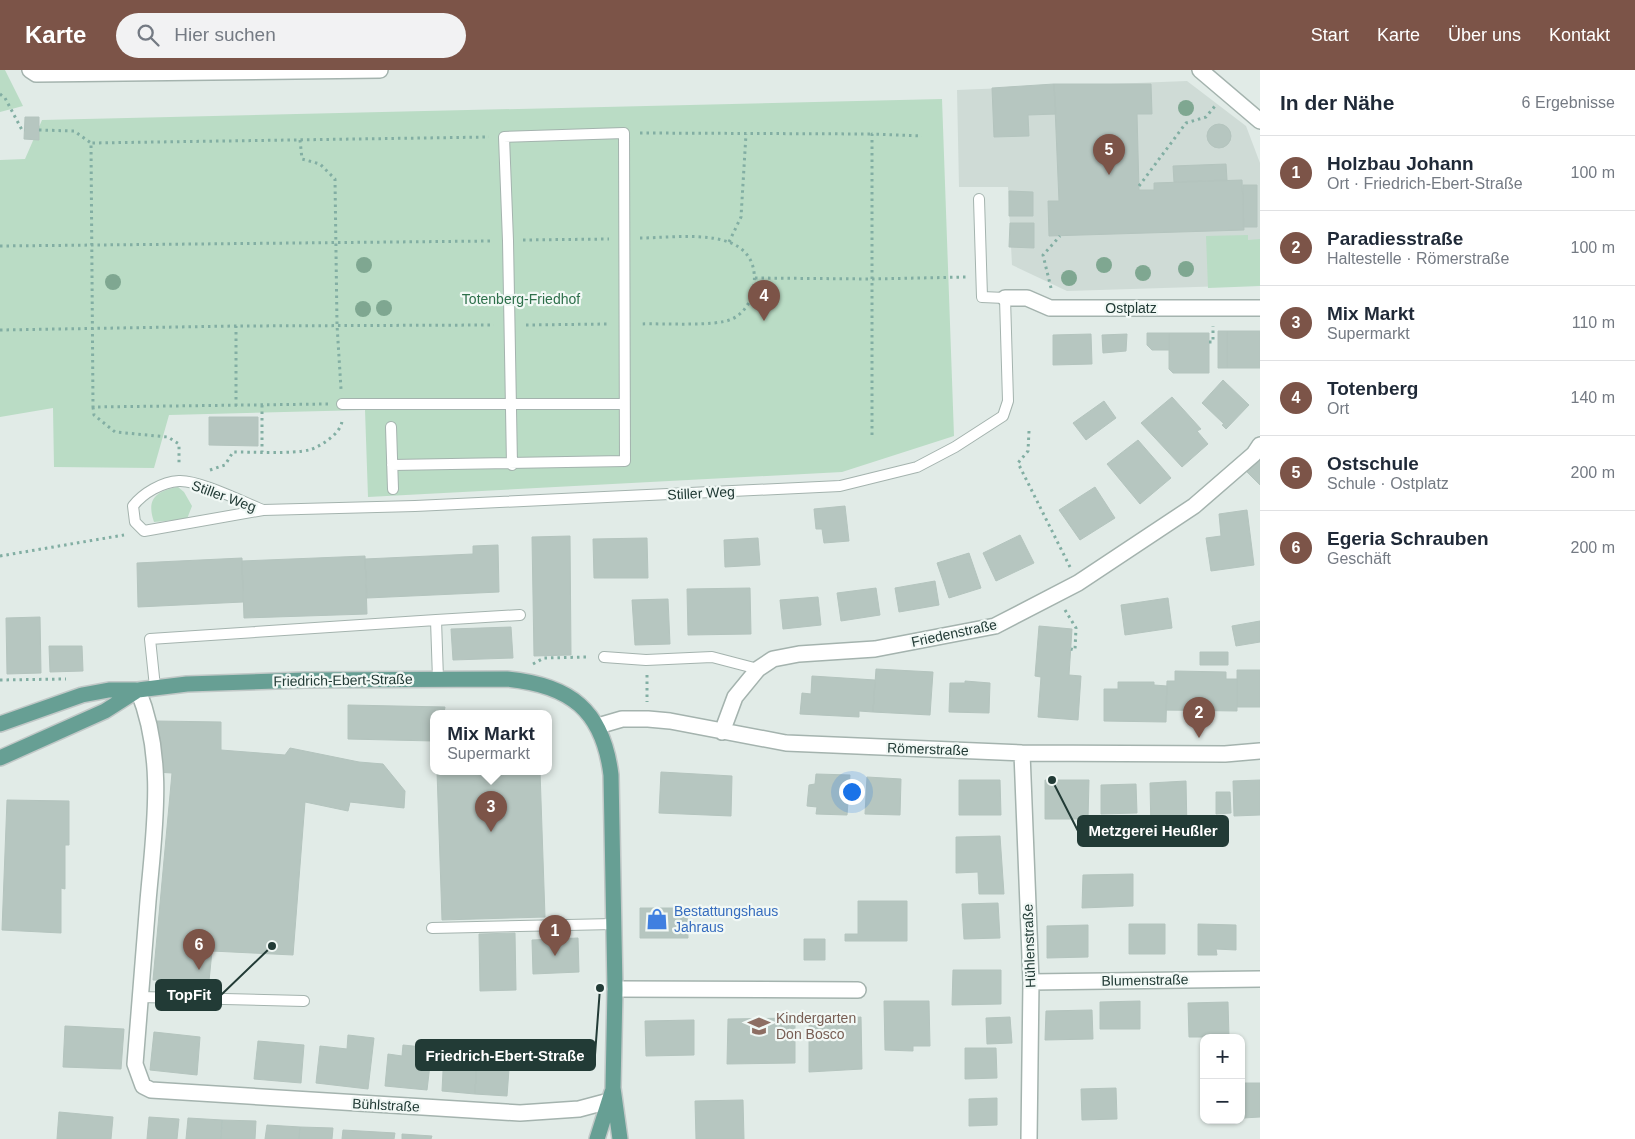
<!DOCTYPE html>
<html lang="de">
<head>
<meta charset="utf-8">
<style>
	:root { --surface:#fff; --page:#f2f2f3; --text:#1f2937; --muted:#747a83; --line:#e0e1e3; --accent:#7c5448 }
	body { margin:0; font-family:Arial,sans-serif; background:var(--page); color:var(--text) }
	.controls { position:absolute; right:15px; bottom:15px; display:grid; overflow:hidden; border-radius:10px; box-shadow:0 1px 4px #0004 }
	.controls button { width:45px; height:45px; display:grid; place-items:center; padding:0; border:0; border-bottom:1px solid var(--line); background:var(--surface); color:var(--text); font:25px sans-serif }
	.you { position:absolute; left:851px; top:721px; width:18px; height:18px; margin:-12px; border:4px solid #fff; border-radius:50%; background:#1a73e8; box-shadow:0 0 0 8px #1a73e833 }
	.badge { display:grid; place-items:center; width:32px; height:32px; border-radius:50%; background:var(--accent); color:#fff; font-size:16px; font-weight:700 }
	.pin { position:absolute; translate:-50% -41px; filter:drop-shadow(0 1px 2px #0008) }
	.pin::after { content:''; position:absolute; top:26px; width:18px; height:15px; background:inherit; clip-path:polygon(0 0,100% 0,50% 100%) }
	.popup { position:absolute; left:430px; top:640px; width:122px; height:65px; box-sizing:border-box; display:grid; place-content:center; border-radius:10px; background:var(--surface); filter:drop-shadow(0 1px 4px #0005); font-size:16px; white-space:nowrap; color:var(--muted) }
	.popup b { font-size:19px; color:var(--text) }
	.popup::after { content:''; position:absolute; left:50%; top:100%; margin-left:-10px; border:10px solid transparent; border-top-color:var(--surface) }
	.list { margin:0; padding:0; list-style:none }
	h2 { display:flex; justify-content:space-between; align-items:center; height:65px; margin:0; padding:0 20px; font-size:21px }
	h2 small { font-size:16px; font-weight:400; color:var(--muted) }
	.list li { display:grid; grid-template-columns:32px 1fr auto; gap:15px; align-items:center; box-sizing:border-box; height:75px; padding:0 20px; border-top:1px solid var(--line) }
	.list b { display:block; font-size:19px; white-space:nowrap }
	.list p { margin:0; font-size:16px; white-space:nowrap; color:var(--muted) }
	.list em { font-size:16px; font-style:normal; color:var(--muted) }
	.icon { flex:none; width:28px; height:28px; fill:none; stroke:currentColor; stroke-width:2; stroke-linecap:round; stroke-linejoin:round }
	.map { position:relative; flex:none; width:1260px; height:1069px; overflow:hidden }
	header { display:flex; align-items:center; gap:30px; box-sizing:border-box; height:70px; padding:0 25px; background:var(--accent); color:#fff }
	header strong { font-size:24px }
	nav { display:flex; gap:28px; margin-inline-start:auto; font-size:18px }
	.search { width:350px; height:45px; background:var(--page); display:flex; align-items:center; gap:12px; box-sizing:border-box; padding:0 18px; border-radius:28px; color:var(--muted); font-size:19px }
	main { display:flex }
	aside { flex:1; background:var(--surface) }
	.map>svg:first-child { display:block }
</style>
</head>
<body>
<header>
<strong>Karte</strong>
<div class="search"><svg class="icon" aria-label="search" viewBox="0 0 24 24"><circle cx="10" cy="10" r="6"/><path d="M15 15l6 6"/></svg>Hier suchen</div>
<nav><a>Start</a><a>Karte</a><a>Über uns</a><a>Kontakt</a></nav>
</header>
<main>
<div class="map">
<svg width="1260" height="1069" viewBox="0 0 1260 1069">
	<rect width="100%" height="100%" fill="#e1ebe7"/>
	<!-- built -->
	<path fill="#cfdbd6" d="M1187,11L1246,56L1260,93V215L1067,221L1012,195L1008,117H959L957,20Z"/>
	<!-- green -->
	<path fill="#badcc5" d="M0,0H5L23,36L0,42Z
		M942,29L954,366L842,402L368,427L365,340L169,345L154,398L54,397L53,338L0,347V90L25,89L42,50Z
		M1248,165V170L1260,169V216L1208,218L1206,166Z
		M178,417L184,422L192,436L187,449L154,452C146,429 156,421 178,417Z"/>
	<!-- building -->
	<path fill="#b6c6c0" stroke="#b4c4be" d="M1054,14H1151L1152,44H1137L1139,120H1154V113L1242,110L1244,160L1049,166L1048,131H1059Z
		M1054,14L1056,44L1028,45L1029,66L994,67L992,18Z
		M25,47H39V70L24,69Z
		M1207 66a12 12 0 1 1 24 0a12 12 0 1 1-24 0Z
		M1226,94L1227,110L1174,112L1173,96Z
		M1243,115H1257V157H1243Z
		M1009,121L1033,122V146H1009Z
		M1010,153H1034V178L1009,177Z
		M1218,261H1227V298H1218Z
		M1227,261H1260V298H1227Z
		M1147,263H1169V280H1152L1147,275Z
		M1169,263H1209V303H1173L1169,299Z
		M1091,264L1092,294L1053,295V265Z
		M1127,264L1126,281L1103,283L1102,265Z
		M1223,310L1249,335L1226,359L1222,355L1224,354L1202,333Z
		M1172,327L1201,359L1197,361L1208,374L1182,397L1141,353Z
		M1104,331L1116,348L1086,370L1073,353Z
		M209,347H258V376L209,375Z
		M1138,370L1171,408L1140,434L1107,394Z
		M1260,388V415L1247,402Z
		M1095,417L1115,448L1080,470L1059,440Z
		M845,436L849,471L824,473L822,459H816L814,439Z
		M1247,440L1254,495L1211,501L1206,468L1221,466L1219,444Z
		M1020,465L1034,493L996,511L983,483Z
		M570,466L571,585L534,586L532,467Z
		M647,468L648,508H594L593,469Z
		M758,468L760,495L725,497L724,470Z
		M498,475L499,522L367,528L365,489L473,484V476Z
		M969,483L981,518L949,528L937,493Z
		M365,486L367,544L244,548L242,491Z
		M242,488L243,532L138,537L137,493Z
		M935,511L939,535L899,542L895,518Z
		M750,518L751,564L688,565L687,519Z
		M876,518L880,545L841,551L837,523Z
		M818,527L821,555L783,559L780,530Z
		M1168,528L1172,558L1125,565L1121,535Z
		M668,529L670,574L635,575L632,530Z
		M40,547L41,603L7,604L6,548Z
		M1260,551V572L1236,576L1232,556Z
		M1039,556L1072,559L1069,605L1081,606L1078,650L1038,647L1041,607L1035,606Z
		M511,557L513,588L453,590L451,559Z
		M49,576H82L83,601L50,602Z
		M1200,582H1228V595H1200Z
		M876,599L933,602L930,645L873,642Z
		M1237,600H1260V637H1237Z
		M1175,601L1226,602V609H1237V641L1166,640L1167,611H1175Z
		M812,606L875,610L873,642L859,641V647L800,644L802,623L811,624Z
		M965,611L990,613L989,643L949,642L950,613H965Z
		M1118,612H1154V615L1167,616L1166,652L1104,651V619H1118Z
		M348,635L445,637L444,643H434V671L348,669Z
		M156,651L221,652V680L285,685L290,678L359,692L383,694L405,721L404,738L350,732L348,741L305,732L293,885L212,881L209,911L153,910L172,703L156,702Z
		M437,701H540L545,847L442,850Z
		M661,702L732,706L731,746L659,743Z
		M816,704L850,705L847,745L816,744L817,737L807,736L809,715L815,714Z
		M867,707L901,709L900,745L865,744Z
		M959,710H1000L1001,745H959Z
		M1045,710H1089L1088,749H1045Z
		M1260,710V745L1234,746L1233,711Z
		M1186,711L1187,760L1151,762L1150,713Z
		M1136,714L1137,743L1101,744V715Z
		M1216,722H1230L1231,743L1216,744Z
		M7,730L69,731V775H65V819L61,818V863L2,860Z
		M1000,766L1004,824H979L978,802L956,803V767Z
		M1133,804V836L1082,838L1083,805Z
		M858,831H907V871H845V864H858Z
		M998,833L1000,868L964,869L962,834Z
		M640,838H687L688,868H640Z
		M1129,854H1165V884H1129Z
		M1198,854L1236,855V880L1216,879L1217,885H1198Z
		M1088,855V887L1047,888V856Z
		M515,863L516,920L480,921L479,864Z
		M578,868L579,902L533,904L532,870Z
		M804,869H825V890H804Z
		M953,900H1001V934L952,935Z
		M884,931H929L930,976H913V981L885,980Z
		M1140,931V959H1100V932Z
		M1228,932L1229,967H1189L1188,933Z
		M1092,940L1093,969L1045,970L1046,941Z
		M861,947L862,999L809,1002V950Z
		M1010,947L1012,973L987,974L986,948Z
		M795,948V993L727,994L728,949Z
		M694,950V985L646,986L645,951Z
		M65,956L124,959L121,999L63,997Z
		M154,962L200,967L197,1005L150,1000Z
		M348,965L374,968L368,1019L316,1013L320,976L347,979Z
		M258,971L304,975L301,1013L254,1009Z
		M403,975L432,978L427,1020L385,1016L388,984L402,986Z
		M965,978H996L997,1008L965,1009Z
		M444,981L477,984L475,1024L442,1021Z
		M477,984L510,986L507,1026L475,1024Z
		M1242,1013H1260V1047L1243,1048Z
		M1116,1018L1117,1049L1082,1050L1081,1019Z
		M997,1028V1055L969,1056V1029Z
		M743,1030L744,1069H696L695,1031Z
		M59,1042L113,1047L111,1069H57Z
		M149,1047L179,1049L177,1069H147Z
		M188,1048L222,1050L221,1069H186Z
		M222,1050L256,1051L255,1069H221Z
		M267,1055L300,1057L299,1069H265Z
		M300,1057L333,1058L332,1069H299Z
		M343,1060L395,1063L394,1069H342Z
		M402,1064L432,1066L431,1069H402Z"/>
	<g fill="none" stroke-linecap="round" stroke-linejoin="round">
		<!-- lane casing -->
		<g stroke="#a4b3ae" stroke-width="12">
			<path id="lane" d="M342,334H624
				M391,357L393,419
				M392,395L625,391L624,63L504,67L508,171L512,395
				M263,440C243,432 199,410 179,411C162,412 143,423 133,436L135,452L144,461L263,440L415,436L840,416L917,397L955,377L1003,346L1008,331L1005,228L982,227L979,129
				M436,550L520,545
				M604,587L646,590L712,587L758,599
				M155,617L150,569L436,550L438,609
				M432,858L614,854
				M140,927L304,931"/>
		</g>
		<!-- street casing -->
		<g stroke="#a4b3ae" stroke-width="18">
			<path id="street" d="M30,0L36,4L380,0
				M1200,0L1260,51
				M1005,228H1027L1050,238H1260
				M138,620C166,688 154,761 148,831C144,886 139,940 135,994L143,1016L151,1020L520,1043L579,1039L609,1031
				M598,656L622,649H648L670,651L786,673L1022,683L1225,684L1260,681
				M722,662L735,627L758,599L773,589L799,584L875,579L995,556L1078,513L1194,436L1254,384L1260,375
				M1022,683L1031,912L1029,1069
				M1031,912L1260,909
				M615,919L858,920"/>
		</g>
		<!-- primary casing -->
		<g stroke="#c1c8c7" stroke-width="18">
			<path id="primary" d="M0,654L82,625L109,620H138L187,614L305,610L507,609C570,615 603,640 611,705L615,919L613,1018L620,1069
				M0,688L105,641L138,620
				M597,1069L612,1022"/>
		</g>
		<!-- path -->
		<path stroke="#82aea3" stroke-width="3" stroke-dasharray="2.5 4" stroke-linecap="butt" d="M0,24L5,28L22,60H25
			M39,60L74,61L91,73
			M640,63L872,64
			M300,70L302,89L320,94L335,109L337,255L341,319
			M1139,116L1186,53L1206,47L1215,36
			M640,168C679,168 761,153 754,216C752,230 745,243 732,249C715,257 661,253 641,254
			M523,170L609,169
			M729,172L741,147L746,64
			M0,176L491,171
			M755,208L871,209L967,207
			M1051,218L1043,185L1060,166
			M526,255L609,254
			M0,260L236,256L494,255
			M1209,272H1213V256
			M328,334L93,337L91,73L489,67
			M262,335V382
			M236,336V256
			M93,337L94,345L115,362L168,367L179,374V396
			M1029,361L1028,381L1018,393L1070,497
			M872,365V64L922,66
			M210,400L225,395L233,382C252,382 292,384 309,380C320,377 342,363 342,350
			M0,486L124,465
			M1065,540L1076,558L1075,580L1071,579
			M533,594L544,588L588,587
			M647,605V632
			M0,610L66,609"/>
		<!-- lane -->
		<use href="#lane" stroke="#fff" stroke-width="10"/>
		<!-- street -->
		<use href="#street" stroke="#fff" stroke-width="15"/>
		<!-- primary -->
		<use href="#primary" stroke="#679f94" stroke-width="15"/>
	</g>
	<!-- trees -->
	<g fill="#7fa791">
		<circle cx="1186" cy="38" r="8"/>
		<circle cx="364" cy="195" r="8"/>
		<circle cx="1104" cy="195" r="8"/>
		<circle cx="1186" cy="199" r="8"/>
		<circle cx="1143" cy="203" r="8"/>
		<circle cx="1069" cy="208" r="8"/>
		<circle cx="113" cy="212" r="8"/>
		<circle cx="384" cy="238" r="8"/>
		<circle cx="363" cy="239" r="8"/>
	</g>
	<!-- icons -->
	<defs>
		<g id="shop-bare" transform="scale(1.725)"><path d="M-5-2.5h2.3a2.7 3.5 0 0 1 5.4 0H5L5.5 6h-11ZM-1.5-2.5h3a1.5 2.3 0 0 0-3 0Z" fill="#3f7fe0" stroke="#f1f8f5" stroke-width="2.5" paint-order="stroke"/></g>
		<g id="school-bare" transform="scale(1.725)"><path d="M0-5L7-2L0 1L-7-2ZM-4 1L0 2.5L4 1V4Q0 6-4 4Z" fill="#8d6e63" stroke="#f1f8f5" stroke-width="2.5" paint-order="stroke"/></g>
	</defs>
	<g fill-rule="evenodd">
		<use href="#shop-bare" x="657" y="849"/>
		<use href="#school-bare" x="759" y="956"/>
	</g>
	<g text-anchor="middle" dominant-baseline="central" stroke-width="4.5" stroke-linejoin="round" paint-order="stroke">
		<!-- park labels -->
		<g font-size="14" fill="#2e704b" stroke="#f1f8f5">
			<text x="521" y="229">Totenberg-Friedhof</text>
		</g>
		<!-- street labels -->
		<g font-size="14" fill="#223b36" stroke="#f1f8f5">
			<text x="1131" y="238">Ostplatz</text>
			<text transform="translate(701 423) rotate(-3)">Stiller Weg</text>
			<text transform="translate(224 426) rotate(20)">Stiller Weg</text>
			<text transform="translate(954 563) rotate(-12)">Friedenstraße</text>
			<text transform="translate(343 610) rotate(-1)">Friedrich-Ebert-Straße</text>
			<text transform="translate(928 679) rotate(2)">Römerstraße</text>
			<text transform="translate(1029 876) rotate(-92)">Hühlenstraße</text>
			<text transform="translate(1145 910) rotate(-1)">Blumenstraße</text>
			<text transform="translate(386 1035) rotate(3)">Bühlstraße</text>
		</g>
		<!-- shop labels -->
		<g font-size="14" fill="#366cbe" stroke="#f1f8f5" text-anchor="start">
			<text x="674" y="841">Bestattungshaus<tspan x="674" dy="16">Jahraus</tspan></text>
		</g>
		<!-- education labels -->
		<g font-size="14" fill="#785e54" stroke="#f1f8f5" text-anchor="start">
			<text x="776" y="948">Kindergarten<tspan x="776" dy="16">Don Bosco</tspan></text>
		</g>
	</g>
	<!-- callouts -->
	<path fill="none" stroke="#223b36" stroke-width="2" d="M1052 710L1078 761M272 876L221 925M600 918L595 985"/>
	<g fill="#223b36" stroke="#f1f8f5" stroke-width="2">
		<circle cx="1052" cy="710" r="5"/>
		<circle cx="272" cy="876" r="5"/>
		<circle cx="600" cy="918" r="5"/>
	</g>
	<g fill="#223b36" stroke="#223b36" stroke-width="2">
		<rect x="1078" y="746" width="150" height="30" rx="5"/>
		<rect x="156" y="910" width="65" height="30" rx="5"/>
		<rect x="416" y="970" width="179" height="30" rx="5"/>
	</g>
	<g font-size="15" text-anchor="middle" font-weight="bold" fill="#fff">
		<text x="1153" y="766">Metzgerei Heußler</text>
		<text x="189" y="930">TopFit</text>
		<text x="505" y="991">Friedrich-Ebert-Straße</text>
	</g>
</svg>
<div class="controls">
<button>+</button>
<button>−</button>
</div>
<div class="you"></div>
<div class="pin badge" style="left:555px;top:886px">1</div>
<div class="pin badge" style="left:1199px;top:668px">2</div>
<div class="pin badge" style="left:491px;top:762px">3</div>
<div class="popup"><b>Mix Markt</b>Supermarkt</div>
<div class="pin badge" style="left:764px;top:251px">4</div>
<div class="pin badge" style="left:1109px;top:105px">5</div>
<div class="pin badge" style="left:199px;top:900px">6</div>
</div>
<aside>
<h2>In der Nähe<small>6 Ergebnisse</small></h2>
<ul class="list">
<li><span class="badge">1</span><div><b>Holzbau Johann</b><p>Ort · Friedrich-Ebert-Straße</p></div><em>100 m</em></li>
<li><span class="badge">2</span><div><b>Paradiesstraße</b><p>Haltestelle · Römerstraße</p></div><em>100 m</em></li>
<li><span class="badge">3</span><div><b>Mix Markt</b><p>Supermarkt</p></div><em>110 m</em></li>
<li><span class="badge">4</span><div><b>Totenberg</b><p>Ort</p></div><em>140 m</em></li>
<li><span class="badge">5</span><div><b>Ostschule</b><p>Schule · Ostplatz</p></div><em>200 m</em></li>
<li><span class="badge">6</span><div><b>Egeria Schrauben</b><p>Geschäft</p></div><em>200 m</em></li>
</ul>
</aside>
</main>
</body>
</html>
